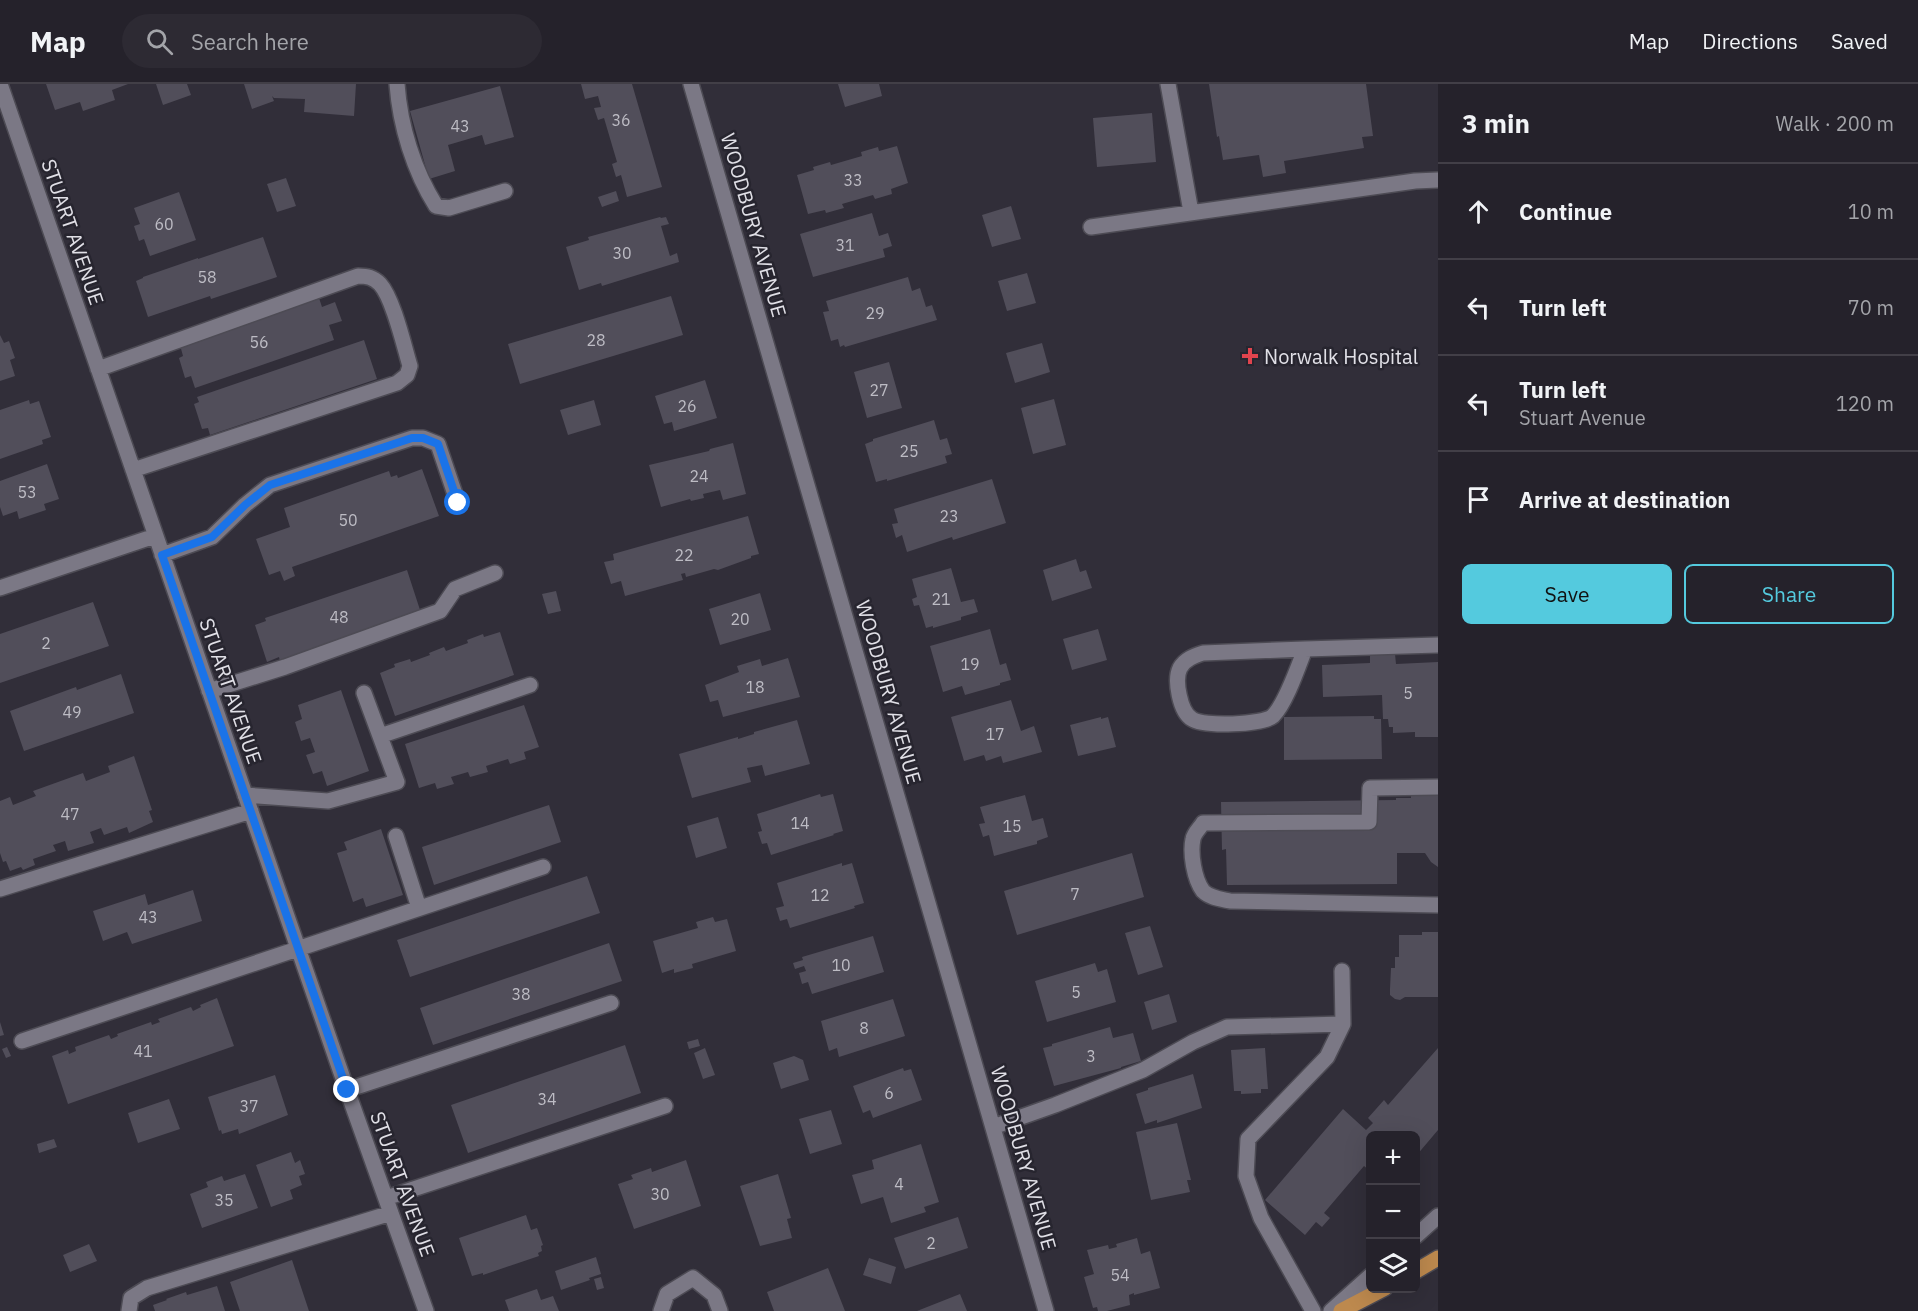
<!DOCTYPE html>
<html lang="en">
<head>
<meta charset="utf-8">
<style>
	:root { --surface:#25222b; --page:#2d2a33; --text:#f1f3f6; --muted:#a3a4a9; --line:#423f47; --accent:#54cade }
	body { margin:0; font-family:"IBM Plex Sans",sans-serif; background:var(--page); color:var(--text) }
	.controls { position:absolute; right:18px; bottom:18px; display:grid; overflow:hidden; border-radius:9px; box-shadow:0 6px 24px #0002 }
	.controls button { width:54px; height:54px; display:grid; place-items:center; padding:0; border:0; border-bottom:2px solid var(--line); background:var(--surface); color:var(--text); font:30px sans-serif }
	.stop { position:absolute; width:18px; height:18px; margin:-14px; border:4px solid #1a73e8; border-radius:50%; background:#fff }
	.stop.end { background:#1a73e8; border-color:#fff; box-shadow:0 2px 6px #0008 }
	.list { margin:0; padding:0; list-style:none }
	h2 { display:flex; justify-content:space-between; align-items:center; height:78px; margin:0; padding:0 24px; font-size:26px }
	h2 small { font-size:20px; font-weight:400; color:var(--muted) }
	.list li { display:grid; grid-template-columns:39px 1fr auto; gap:18px; align-items:center; box-sizing:border-box; height:96px; padding:0 24px; border-top:2px solid var(--line) }
	.list b { display:block; font-size:22px; white-space:nowrap }
	.list p { margin:0; font-size:20px; white-space:nowrap; color:var(--muted) }
	.list em { font-size:20px; font-style:normal; color:var(--muted) }
	.actions { display:flex; gap:12px; padding:18px 24px }
	.actions a { flex:1; padding:14px 0; border:2px solid var(--accent); border-radius:9px; text-align:center; font-size:21px; color:var(--accent) }
	.actions .main { background:var(--accent); color:#111 }
	.icon { flex:none; width:33px; height:33px; fill:none; stroke:currentColor; stroke-width:2; stroke-linecap:round; stroke-linejoin:round }
	.map { position:relative; flex:none; width:1438px; height:1227px; overflow:hidden }
	header { display:flex; align-items:center; gap:36px; box-sizing:border-box; height:84px; padding:0 30px; background:var(--surface); border-bottom:2px solid var(--line) }
	header strong { font-size:28px }
	nav { display:flex; gap:33px; margin-inline-start:auto; font-size:21px }
	.search { width:420px; height:54px; background:var(--page); display:flex; align-items:center; gap:15px; box-sizing:border-box; padding:0 21px; border-radius:33px; color:var(--muted); font-size:22px }
	main { display:flex }
	aside { flex:1; background:var(--surface) }
	.map>svg:first-child { display:block }
</style>
</head>
<body>
<header>
<strong>Map</strong>
<div class="search"><svg class="icon" aria-label="search" viewBox="0 0 24 24"><circle cx="10" cy="10" r="6"/><path d="M15 15l6 6"/></svg>Search here</div>
<nav><a>Map</a><a>Directions</a><a>Saved</a></nav>
</header>
<main>
<div class="map">
<svg width="1438" height="1227" viewBox="0 0 1438 1227">
	<rect width="100%" height="100%" fill="#312e39"/>
	<!-- building -->
	<path fill="#514e5a" d="M46,0H128L112,6L115,16L83,27L80,18L55,26Z
		M156,0H187L191,11L163,21Z
		M244,0H356L354,32L304,28L305,15L274,14L272,12L274,17L252,25Z
		M581,0H632L662,103L627,113L621,91L616,93L612,80L617,78L604,34L598,36L594,24L601,23L598,12L585,15Z
		M838,0H879L882,12L845,23Z
		M1209,0H1366L1373,52L1362,53L1364,64L1284,77L1286,89L1263,93L1259,71L1223,76L1219,52L1217,53Z
		M500,2L514,53L485,61L482,51L448,61L455,87L429,95L410,27Z
		M1152,29L1156,78L1097,83L1093,34Z
		M897,62L908,99L891,105L892,110L875,115L873,111L842,120L844,124L826,129L825,126L808,130L797,91L814,86L813,83L830,78L831,81L862,72L861,68L878,63L879,67Z
		M286,94L296,122L277,128L267,100Z
		M616,107L619,117L602,123L598,113Z
		M179,108L196,156L150,172L144,155L139,157L134,142L140,140L134,124Z
		M1011,122L1021,155L992,163L982,131Z
		M872,129L879,152L888,149L892,162L883,165L885,173L813,193L800,150Z
		M660,133L661,134L666,133L669,140L661,142L670,172L677,169L679,178L602,202L601,199L579,206L566,163L589,156L588,153Z
		M263,153L277,193L211,215L210,212L148,233L136,197L143,194V193L198,174V175Z
		M1027,189L1036,219L1007,227L998,197Z
		M908,193L912,207L920,204L926,223L932,221L937,236L845,263L844,261L840,263L838,255L831,257L823,228L829,227L826,217Z
		M671,212L683,251L520,300L508,260Z
		M319,214L322,223L335,218L342,237L329,241L334,256L195,304L191,292L185,294L179,274L183,272L180,261Z
		M0,251L4,259L9,257L15,274L10,276L15,292L0,297Z
		M364,256L377,295L210,351L208,344L202,345L194,320L199,318L197,313Z
		M1042,259L1050,288L1015,299L1006,269Z
		M889,278L902,324L867,334L854,288Z
		M705,296L717,334L674,347L672,338L664,340L655,312Z
		M1054,315L1066,361L1033,370L1021,324Z
		M29,316L30,320L39,317L51,353L42,356L43,360L0,375V326Z
		M594,316L601,341L568,351L560,326Z
		M934,336L940,356L947,354L952,370L945,372L947,379L887,397V395L876,398L865,360L873,357V355Z
		M733,359L746,410L723,416L720,406L703,410L704,414L691,417L690,415L661,423L649,381L709,367L710,365Z
		M47,380L59,415L44,420L46,426L19,435L17,427L3,432L0,423V397Z
		M422,385L439,432L292,483L295,492L284,497L280,487L269,491L256,455L290,443L284,424L389,387L391,393L397,391L398,394Z
		M992,395L1006,439L953,456L952,453L907,468L902,451L896,454L892,440L898,439L894,425Z
		M748,432L759,470L751,472V474L718,486L714,485L686,493L685,489L681,490L683,496L625,512L621,497L611,500L604,478L614,476L613,470Z
		M1076,475L1080,488L1086,486L1092,504L1052,517L1043,486Z
		M951,484L961,518L974,515L978,528L961,533V536L933,544V542L926,544L919,521L914,522L912,515L917,513L912,495Z
		M407,486L421,529L280,577L279,573L267,578L255,541L266,537L265,534Z
		M556,507L561,527L548,530L542,510Z
		M760,509L771,546L720,561L709,525Z
		M93,518L109,562L0,599V550Z
		M990,545L1000,581L1006,579L1011,596L1000,599V601L965,611L962,602L943,608L930,562Z
		M1098,545L1107,576L1072,586L1063,555Z
		M500,548L514,591L395,632L380,589L395,583L394,580L410,575L411,578L430,571L429,569L444,563L446,567L468,559L467,556L483,550L484,553Z
		M1395,570L1396,580L1438,578V653H1415V648L1393,649V643H1389L1388,635H1383L1382,611L1323,613L1322,581L1370,579V571Z
		M788,574L800,613L723,633L718,616L710,618L705,601L739,588L737,582L760,575L762,582Z
		M121,590L134,629L24,667L10,627L76,603L77,606Z
		M341,606L369,687L327,702L322,687L313,690L306,671L315,668L310,654L301,657L295,638L302,635L298,621Z
		M1011,616L1021,647L1034,642L1042,668L1003,679L1001,672L986,677L984,671L964,677L951,633Z
		M524,621L539,663L524,668L526,675L510,680L508,675L486,682L488,688L470,693L468,688L451,693L454,700L437,705L435,699L419,704L405,660Z
		M1374,632V635H1381L1382,675L1284,676V633Z
		M1101,633V635L1108,633L1116,663L1078,672L1070,641Z
		M797,636L810,680L765,692L762,681L747,684L751,698L692,714L679,670L738,653V655L754,650V648Z
		M134,672L152,726L149,727L153,738L129,749L127,743L104,751L101,744L90,748L94,759L68,767L65,757L53,761L56,767L33,775L35,781L23,786L21,783L10,787L6,777L3,778L0,769V717L10,713L13,721L36,712L33,707L83,689L86,697L110,688L108,682Z
		M820,710L821,713L833,710L843,747L833,750L834,751L771,771L767,759L762,760L758,748L762,747L757,730Z
		M1025,711L1032,737L1043,734L1048,753L1037,757V760L994,772L989,751L983,753L979,740L985,739L980,723Z
		M1411,711H1438V783L1431,778L1425,769H1397V800L1227,801L1226,765L1222,766L1221,718L1396,716V714H1411Z
		M549,721L561,758L434,801L422,763Z
		M718,733L727,764L696,774L687,742Z
		M381,745L403,811L366,823L363,814L353,818L337,769L347,766L344,758Z
		M1132,769L1144,813L1017,851L1004,807Z
		M842,779V782L852,779L864,819L854,822L855,824L790,844L787,835L780,837L776,824L784,822L777,799Z
		M587,792L600,829L410,893L397,856Z
		M193,806L202,837L132,860L127,848L103,857L93,827L145,810L148,821Z
		M713,833L715,838L727,835L736,867L692,880L693,884L674,889V885L662,889L653,857L698,844L696,838Z
		M1150,842L1163,883L1138,891L1125,849Z
		M1422,848H1438V913H1405L1400,916L1395,915L1390,911V905L1391,884H1395V873H1399V851H1422Z
		M873,852L884,888L812,910L808,898L802,900L799,889L806,887L804,882L795,885L793,879L803,876L802,873Z
		M609,859L622,897L433,961L420,924Z
		M1095,879L1098,888L1107,885L1116,918L1047,938L1035,897Z
		M1169,910L1177,938L1152,946L1144,918Z
		M217,914L234,962L68,1020L52,972L68,966L69,970L76,967L75,963L109,951L111,955L118,952L117,950L151,938L152,941L160,938L158,935L191,923L193,927L201,923L200,921Z
		M893,915L905,952L839,973L837,964L829,967L821,937Z
		M0,938L4,951L0,952Z
		M1110,943L1113,954L1133,949L1141,977L1121,983V984L1054,1002L1043,964L1052,962V960Z
		M698,955L700,962L689,965L687,958Z
		M625,961L641,1009L468,1069L451,1021Z
		M7,963L11,972L6,974L2,965Z
		M705,964L715,991L703,995L694,969Z
		M1265,964L1268,1005H1261V1009L1241,1010V1007H1234L1231,966Z
		M1438,964V1046L1416,1072V1052H1370V1087L1364,1082L1324,1129L1330,1134L1322,1143L1316,1138L1305,1151L1265,1116L1343,1025L1366,1046L1373,1039L1368,1034L1384,1016L1388,1021Z
		M794,972L803,976L809,996L781,1005L773,979Z
		M903,984L904,987L911,985L922,1016L873,1034L870,1026L863,1029L853,1002Z
		M1193,990L1202,1024L1157,1039V1036L1145,1040L1136,1010L1148,1006V1004Z
		M275,991L288,1031L239,1050L238,1045L222,1050L221,1046L219,1047L208,1013Z
		M169,1015L180,1045L138,1059L128,1029Z
		M831,1026L842,1060L810,1070L799,1035Z
		M1177,1039L1191,1096H1187L1190,1108L1151,1116L1136,1048Z
		M54,1055L57,1063L39,1069L37,1060Z
		M921,1060L939,1118L924,1123L926,1128L891,1139L883,1113L861,1120L852,1091L874,1085L872,1076Z
		M291,1068L295,1079L300,1076L305,1090L299,1092L302,1101L290,1106L293,1115L271,1123L256,1081Z
		M686,1076L701,1122L634,1145L618,1100L633,1095L631,1091L651,1084L652,1088Z
		M245,1090L258,1124L202,1144L190,1110L208,1103L206,1098L222,1092L224,1097Z
		M778,1090L791,1134L787,1135L792,1154L760,1162L740,1102Z
		M526,1131L531,1146L537,1144L543,1161L541,1162L542,1167L538,1169L539,1172L483,1191V1189L472,1192L459,1154Z
		M958,1133L968,1164L905,1185L894,1154Z
		M1137,1154L1141,1170L1150,1167L1160,1204L1134,1211V1209L1129,1211L1130,1221L1107,1227H1098L1097,1223L1093,1224L1084,1193L1094,1190L1087,1166L1108,1161L1109,1165L1117,1163L1116,1160Z
		M89,1160L97,1177L70,1188L63,1171Z
		M596,1173L601,1190L589,1194L590,1196L561,1206L555,1187Z
		M869,1174L896,1183L891,1200L863,1191Z
		M292,1176L309,1227H240L230,1198Z
		M828,1184L845,1227H774L767,1208Z
		M601,1193L604,1204L597,1206L594,1195Z
		M217,1202L225,1227H155L153,1221L167,1216L166,1215L186,1208L187,1211Z
		M537,1205L541,1216L553,1212L559,1227H509L505,1216Z
		M960,1210L967,1227H917Z"/>
	<g fill="none" stroke-linecap="round" stroke-linejoin="round">
		<!-- minor casing -->
		<g stroke="#4d4b54" stroke-width="18">
			<path id="minor" d="M0,0L347,1006L426,1227
				M397,0C400,42 414,87 436,122L449,124L505,107
				M691,0L1046,1227
				M1168,0L1191,128
				M1091,143L1415,97L1438,96
				M98,285L358,192C367,192 373,193 380,200C393,214 404,262 410,282L407,291L397,299L133,386
				M162,471L212,453L245,421L270,401L412,354H423L438,360L458,419
				M0,504L155,452
				M1305,565C1298,583 1286,619 1273,632C1263,641 1203,643 1192,635C1180,628 1174,596 1180,584C1185,575 1194,572 1203,569Z
				M1305,565L1438,561
				M209,607L285,583L440,527L455,505L495,489
				M380,652L530,601
				M1438,703L1370,704L1369,738L1203,739C1200,744 1194,749 1193,755C1190,769 1194,795 1203,807C1210,814 1221,815 1230,817L1438,821
				M245,711L328,717L397,698L364,609
				M396,752L419,824
				M0,805L251,727
				M22,957L543,783
				M347,1006L611,919
				M993,1043L1055,1021L1143,986L1193,958L1227,943L1343,940
				M386,1114L665,1022
				M1416,1152L1438,1132
				M129,1227L131,1214L147,1204L391,1129
				M661,1227L667,1210L693,1194L714,1211L720,1227
				M1313,1227L1261,1134L1246,1092L1248,1055L1327,973L1343,940L1342,887
				M1331,1227L1370,1192"/>
		</g>
		<!-- major casing -->
		<g stroke="#4d4b54" stroke-width="18">
			<path id="major" d="M1416,1187L1438,1174
				M1341,1227L1385,1204"/>
		</g>
		<!-- minor -->
		<use href="#minor" stroke="#7b7885" stroke-width="15"/>
		<!-- major -->
		<use href="#major" stroke="#bd894e" stroke-width="15"/>
	</g>
	<g fill="none" stroke-linecap="round" stroke-linejoin="round">
		<!-- route -->
		<path stroke="#1a73e8" stroke-width="8" d="M347,1006L162,471L212,453L245,421L270,401L412,354H423L438,360L458,419"/>
	</g>
	<!-- markers -->
	<path fill="#e0444e" stroke="#27252f" stroke-width="2" d="M1247 263h6v6h6v6h-6v6h-6v-6h-6v-6h6z"/>
	<g text-anchor="middle" dominant-baseline="central" stroke-width="5" stroke-linejoin="round" paint-order="stroke">
		<!-- number labels -->
		<g font-size="16" fill="#bdbcc4">
			<text x="621" y="36">36</text>
			<text x="460" y="42">43</text>
			<text x="853" y="96">33</text>
			<text x="164" y="140">60</text>
			<text x="845" y="161">31</text>
			<text x="622" y="169">30</text>
			<text x="207" y="193">58</text>
			<text x="875" y="229">29</text>
			<text x="596" y="256">28</text>
			<text x="259" y="258">56</text>
			<text x="879" y="306">27</text>
			<text x="687" y="322">26</text>
			<text x="909" y="367">25</text>
			<text x="699" y="392">24</text>
			<text x="27" y="408">53</text>
			<text x="949" y="432">23</text>
			<text x="348" y="436">50</text>
			<text x="684" y="471">22</text>
			<text x="941" y="515">21</text>
			<text x="339" y="533">48</text>
			<text x="740" y="535">20</text>
			<text x="46" y="559">2</text>
			<text x="970" y="580">19</text>
			<text x="755" y="603">18</text>
			<text x="1408" y="609">5</text>
			<text x="72" y="628">49</text>
			<text x="995" y="650">17</text>
			<text x="70" y="730">47</text>
			<text x="800" y="739">14</text>
			<text x="1012" y="742">15</text>
			<text x="1075" y="810">7</text>
			<text x="820" y="811">12</text>
			<text x="148" y="833">43</text>
			<text x="841" y="881">10</text>
			<text x="1076" y="908">5</text>
			<text x="521" y="910">38</text>
			<text x="864" y="944">8</text>
			<text x="143" y="967">41</text>
			<text x="1091" y="972">3</text>
			<text x="889" y="1009">6</text>
			<text x="547" y="1015">34</text>
			<text x="249" y="1022">37</text>
			<text x="899" y="1100">4</text>
			<text x="660" y="1110">30</text>
			<text x="224" y="1116">35</text>
			<text x="931" y="1159">2</text>
			<text x="1120" y="1191">54</text>
		</g>
		<!-- street labels -->
		<g font-size="20" fill="#e1e0e7" stroke="#27252f">
			<text transform="translate(754 141) rotate(74)">WOODBURY AVENUE</text>
			<text transform="translate(73 148) rotate(71)">STUART AVENUE</text>
			<text transform="translate(231 607) rotate(71)">STUART AVENUE</text>
			<text transform="translate(889 608) rotate(74)">WOODBURY AVENUE</text>
			<text transform="translate(1024 1074) rotate(74)">WOODBURY AVENUE</text>
			<text transform="translate(403 1100) rotate(70)">STUART AVENUE</text>
		</g>
		<!-- poi labels -->
		<g font-size="20" fill="#e1e0e7" stroke="#27252f" text-anchor="start">
			<text x="1264" y="272">Norwalk Hospital</text>
		</g>
	</g>
</svg>
<div class="controls">
<button>+</button>
<button>−</button>
<button><svg class="icon" aria-label="layers" viewBox="0 0 24 24"><path d="M12 4l9 5-9 5-9-5zM3 14l9 5 9-5"/></svg></button>
</div>
<div class="stop" style="left:458px;top:419px"></div>
<div class="stop end" style="left:347px;top:1006px"></div>
</div>
<aside>
<h2>3 min<small>Walk · 200 m</small></h2>
<ul class="list">
<li><svg class="icon" aria-label="ahead" viewBox="0 0 24 24"><path d="M12 20V5M6 11l6-6 6 6"/></svg><div><b>Continue</b></div><em>10 m</em></li>
<li><svg class="icon" aria-label="left" viewBox="0 0 24 24"><path d="M17 20v-9H6M10 6l-5 5 5 5"/></svg><div><b>Turn left</b></div><em>70 m</em></li>
<li><svg class="icon" aria-label="left" viewBox="0 0 24 24"><path d="M17 20v-9H6M10 6l-5 5 5 5"/></svg><div><b>Turn left</b><p>Stuart Avenue</p></div><em>120 m</em></li>
<li><svg class="icon" aria-label="arrive" viewBox="0 0 24 24"><path d="M6 21V4h12l-3 4 3 4H6"/></svg><div><b>Arrive at destination</b></div></li>
</ul>
<div class="actions"><a class="main">Save</a><a>Share</a></div>
</aside>
</main>
</body>
</html>
